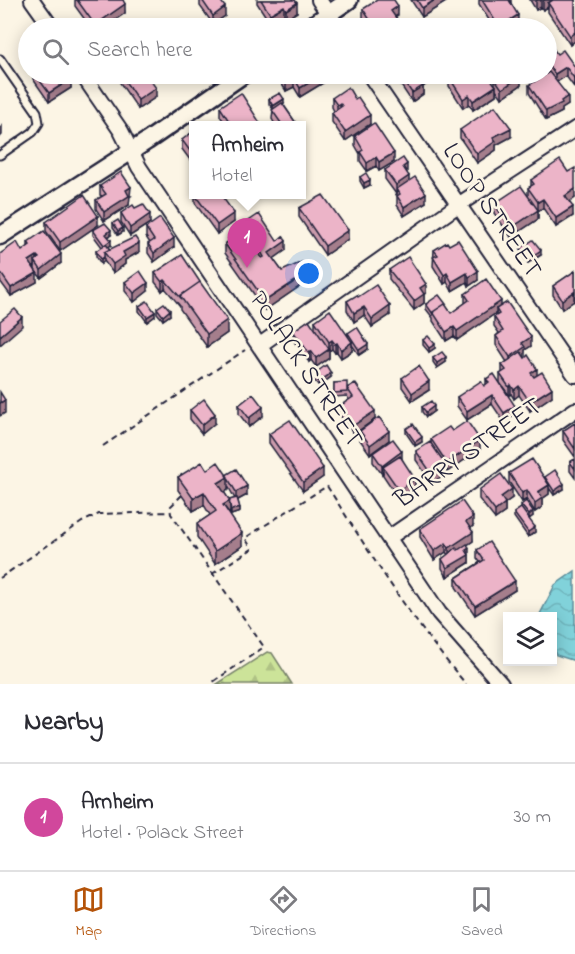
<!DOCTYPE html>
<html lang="en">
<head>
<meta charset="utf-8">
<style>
	:root { --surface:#fff; --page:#f7f7f7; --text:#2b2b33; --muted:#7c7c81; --line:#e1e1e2; --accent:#b45309 }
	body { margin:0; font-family:"Indie Flower",sans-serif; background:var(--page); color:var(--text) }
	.controls { position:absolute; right:18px; bottom:18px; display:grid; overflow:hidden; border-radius:0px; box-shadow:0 3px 15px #0003 }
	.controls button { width:54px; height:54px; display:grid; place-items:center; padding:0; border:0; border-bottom:2px solid var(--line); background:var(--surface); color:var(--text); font:30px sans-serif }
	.you { position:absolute; left:309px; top:274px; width:21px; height:21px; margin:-15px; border:4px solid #fff; border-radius:50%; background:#1a73e8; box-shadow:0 0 0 9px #1a73e833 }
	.badge { display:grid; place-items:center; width:39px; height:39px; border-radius:50%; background:var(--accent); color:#fff; font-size:20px; font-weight:700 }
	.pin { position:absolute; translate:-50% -50px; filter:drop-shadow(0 2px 3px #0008) }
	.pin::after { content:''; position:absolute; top:32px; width:21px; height:18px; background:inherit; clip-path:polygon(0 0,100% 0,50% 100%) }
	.popup { position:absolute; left:189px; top:121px; width:117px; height:78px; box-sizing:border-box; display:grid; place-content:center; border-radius:0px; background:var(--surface); filter:drop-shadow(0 2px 4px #0005); font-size:20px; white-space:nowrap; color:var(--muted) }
	.popup b { font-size:22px; color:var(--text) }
	.popup::after { content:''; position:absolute; left:50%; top:100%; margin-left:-12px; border:12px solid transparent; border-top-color:var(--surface) }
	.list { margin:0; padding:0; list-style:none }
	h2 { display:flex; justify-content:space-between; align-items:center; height:78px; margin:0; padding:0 24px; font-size:26px }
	h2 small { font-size:20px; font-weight:400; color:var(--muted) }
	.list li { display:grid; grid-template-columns:39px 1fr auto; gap:18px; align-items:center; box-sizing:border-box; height:108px; padding:0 24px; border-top:2px solid var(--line) }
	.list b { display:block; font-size:22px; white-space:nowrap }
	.list p { margin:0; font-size:20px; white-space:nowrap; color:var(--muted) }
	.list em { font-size:20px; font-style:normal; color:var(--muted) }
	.icon { flex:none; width:33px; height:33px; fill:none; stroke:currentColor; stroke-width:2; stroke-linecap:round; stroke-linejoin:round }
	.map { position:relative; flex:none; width:575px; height:684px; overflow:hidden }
	.search { position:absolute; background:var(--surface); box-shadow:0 3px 15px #0003; left:18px; right:18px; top:18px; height:66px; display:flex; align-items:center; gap:15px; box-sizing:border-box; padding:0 21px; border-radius:33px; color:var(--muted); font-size:22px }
	.sheet { height:186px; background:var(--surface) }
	nav { display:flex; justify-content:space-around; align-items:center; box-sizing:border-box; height:84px; border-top:2px solid var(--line); background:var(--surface); font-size:16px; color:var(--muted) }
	nav a { display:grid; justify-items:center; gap:3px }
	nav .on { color:var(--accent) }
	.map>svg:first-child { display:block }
</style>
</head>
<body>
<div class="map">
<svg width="575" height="684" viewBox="0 0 575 684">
	<defs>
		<pattern id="forest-firs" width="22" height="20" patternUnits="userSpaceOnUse" patternTransform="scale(1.5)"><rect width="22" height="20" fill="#cce399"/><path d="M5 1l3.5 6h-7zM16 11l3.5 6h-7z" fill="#afc285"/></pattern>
		<pattern id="water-waves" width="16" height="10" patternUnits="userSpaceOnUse" patternTransform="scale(1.5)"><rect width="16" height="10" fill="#81d2da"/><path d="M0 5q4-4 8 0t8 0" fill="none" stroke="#6fb4bc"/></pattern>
	</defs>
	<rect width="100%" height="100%" fill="#fcf5e5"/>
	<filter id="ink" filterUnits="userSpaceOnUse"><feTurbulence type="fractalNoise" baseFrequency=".0167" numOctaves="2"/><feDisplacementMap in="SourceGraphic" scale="12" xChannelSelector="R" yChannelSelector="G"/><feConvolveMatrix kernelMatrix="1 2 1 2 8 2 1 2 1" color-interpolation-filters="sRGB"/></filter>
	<g filter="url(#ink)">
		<!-- forest -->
		<path fill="url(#forest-firs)" stroke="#77826a" stroke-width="1.5" d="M267,652L272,653L292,684H217Z"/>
		<!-- water -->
		<path fill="url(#water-waves)" stroke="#5b8c9a" stroke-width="1.5" d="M575,571V661L556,655L553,648L552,616H539L555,585Z"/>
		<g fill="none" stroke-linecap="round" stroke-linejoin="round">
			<!-- service casing -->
			<g stroke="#22223b" stroke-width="11">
				<path id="service" d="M0,59L37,112L39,123L33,132L0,155"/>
			</g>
			<!-- minor casing -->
			<g stroke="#22223b" stroke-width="18">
				<path id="minor" d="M32,0L52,28
					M319,0L338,28
					M82,74L121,131L139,167L439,613L501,684
					M369,74L575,375
					M260,345L458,205L575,129
					M390,537L575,410"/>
			</g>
			<!-- tertiary casing -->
			<g stroke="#22223b" stroke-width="21">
				<path id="tertiary" d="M308,28L349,0
					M0,236L147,141L244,74"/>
			</g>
			<!-- path -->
			<path stroke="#22223b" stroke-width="2" stroke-dasharray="6 4.5" stroke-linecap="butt" d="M103,446L245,350
				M182,495L170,507L171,514L264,647L210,684
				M212,574L252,549L245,538L327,486C371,555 413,623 466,684
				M0,578L82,522L99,514L170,512"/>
			<!-- service -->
			<use href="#service" stroke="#fcf5e5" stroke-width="7"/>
			<!-- minor -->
			<use href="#minor" stroke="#fcf5e5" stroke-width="14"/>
			<!-- tertiary -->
			<use href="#tertiary" stroke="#fcf5e5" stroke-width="16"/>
		</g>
		<!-- wall -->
		<path fill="#cb9bac" stroke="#22223b" stroke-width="1.5" fill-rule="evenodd" d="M75,0H123L125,13L103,28H91L75,6Z
			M200,0H220L225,16L213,24L200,6Z
			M257,0H295L297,12L286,19L284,15L270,23L257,3Z
			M411,0H449L422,17Z
			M479,0H511V3L518,23L510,28H494L479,4Z
			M530,0H575V41L570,45L548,12V7L543,10L541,7L536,10Z
			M363,9L398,15L395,16L403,28H370L363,18Z
			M546,51L557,54L575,67L574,87L566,76L557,82L568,105L562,109V112L546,120L529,93V85L547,73L546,71Z
			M33,74H67L71,88L49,102L33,79Z
			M114,74H148V76L156,97L138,109Z
			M276,74H336V75L300,97L294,87L286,91L276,75Z
			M490,74H519L521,85L502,98L496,89V95L473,110L469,104L463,108L449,86V77L458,75L495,85V81Z
			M400,75L428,83L423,87V94L412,102L400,84Z
			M332,98L355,99L370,124L345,141L332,122V113L334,111L332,107Z
			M269,99L284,103L283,104L298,126H276L272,119L273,109L269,104Z
			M220,107L262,126H227L220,116Z
			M460,130L511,137L496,145V150L477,163L460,138Z
			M193,136V164L182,149V140Z
			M355,136L394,162L379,171L376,166L367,171L360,161V154L355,145Z
			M385,170L409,181L426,202L404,216L397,205V193L396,194L385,179Z
			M360,177L370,185L364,188L360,181Z
			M531,180L575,198L569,202L573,216L556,227L543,208L538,211V219L511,237L494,213V204L528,196V188L531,186Z
			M100,186L131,196L129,197V205L104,221L96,209V200L102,196L100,195Z
			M195,195L234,222L217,234L195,203Z
			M135,208L150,223L130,236L121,222V213Z
			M299,208L348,239L325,255L299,217Z
			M46,222L98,225L60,251L46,231Z
			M113,223L123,232L118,235L113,228Z
			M243,225L277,241L286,250L273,259L282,271L309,280L265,310L225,253V244L243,232Z
			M146,228L174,247L154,262L148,253V244L150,243L146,237Z
			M93,230L111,235L108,237L111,245L108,247L110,250L139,252L125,260V264L113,273L104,261L101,264L96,256V251L102,247L93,235Z
			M28,242L61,263L41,278L35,270V266L33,268L37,282L11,296L0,281V254L22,251L28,247Z
			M449,245L478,280L469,286L467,282L452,291L447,282L444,284L433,266L434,250Z
			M521,248L541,255L528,263L521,253Z
			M182,255L227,333L207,347L180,309V306L165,288L162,291L155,282V273Z
			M389,270L426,293L424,294V303L414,310L389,279Z
			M575,271V302L574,301L562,309L553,295V286Z
			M125,282L148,291L134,302L125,291Z
			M465,294L501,306L531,346L525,350L524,357L552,396L530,411L519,395L514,399L511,394L509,395L500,383V374L502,373V365L507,362L496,345V336L499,333L494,326V317L496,316V313L457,340L454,336L446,341L433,321V318L426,309V304L446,306L451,313L465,303Z
			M358,297L390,315L372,327L364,315L354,322L347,310V301Z
			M139,306L155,316L147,322L139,311Z
			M157,308L170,315L163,320L157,313Z
			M315,321L348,335V333L368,349L359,355L352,345V351L341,358L337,352L335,353L332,349L329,351V358L316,367L311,360L309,362L293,340V331L315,328Z
			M423,340L435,348L429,352L423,345Z
			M433,358L446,362L437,368L433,362Z
			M313,375L331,377L319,386L313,379Z
			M402,378L429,390L412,401L402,387Z
			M486,379L515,414L504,422L492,404L467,420L457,406V397L484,386L486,384Z
			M334,383L348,388L375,419L354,434L340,415V406L349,400L347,396L334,397Z
			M239,405L263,416L249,427L239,414Z
			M422,407L434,411L426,417L422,412Z
			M190,410L215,423L202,434L190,419Z
			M575,423V457L563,440V431Z
			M406,429L422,442L415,446L406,433Z
			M360,431L389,440L370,454L360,440Z
			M452,431L480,449L447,472L446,470V474L432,483L416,460V451L431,443V439Z
			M269,434L323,477L303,491L269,443Z
			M373,453L402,459L415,488L399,499L383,475V473L382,474L373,462Z
			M575,459V478L570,471V462Z
			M509,473L545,479V477L564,489L554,495L549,488V494L542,499V507L535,512L527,499L522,502L509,482Z
			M227,475L247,495L238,500L240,512L231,515L230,511L229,514L242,546L215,564L197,537V524L210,515L204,505L193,511L178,490V477ZM228,486L235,499L229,500L224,492L228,490Z
			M479,490L512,498L505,503V512L495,519L479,499Z
			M521,505L533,516L529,519L535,532L528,537L514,517V513L521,508Z
			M473,526L471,528L473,541L467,545L469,557V563L447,577L442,568V559L448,555L446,552L434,560L420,537V529Z
			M477,550L515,590L475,615L456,587V578L480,562L477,558Z"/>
		<!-- shaded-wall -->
		<path fill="#a57e8c" stroke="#22223b" stroke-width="1.5" d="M435,0H449L422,17V8Z
			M538,0H541V7L536,10V1Z
			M545,0H558L548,3V7L543,10V1Z
			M297,3V12L286,19V10Z
			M125,4V13L103,28H95V25Z
			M284,6V15L270,23V14Z
			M398,6V15L391,19V11Z
			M225,7V16L213,24V16Z
			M518,15V23L510,28H499V27Z
			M575,32V41L570,45V36Z
			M566,67V76L555,83V74Z
			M106,74H114L106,79Z
			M192,74H198L192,78Z
			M324,74H336V75L300,97V88Z
			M495,74H505L495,79V81Z
			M428,75V83L423,87V94L412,102V93L420,81Z
			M521,76V85L502,98V89Z
			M575,77V86L574,87V78Z
			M294,78V87L286,91V82Z
			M71,79V88L49,102V93Z
			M496,86V95L473,110V101Z
			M156,88V97L138,109V100Z
			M469,95V104L463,108V99Z
			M568,96V105L562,109V112L546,120V111Z
			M284,99V103L273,110V106Z
			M340,103V112L337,114V105Z
			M370,115V124L345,141V132Z
			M2,126V135L0,137V128Z
			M511,128V137L496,145V150L477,163V154L493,137Z
			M394,153V162L379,171V162Z
			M376,157V166L367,171V163Z
			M407,164V173L403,167Z
			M409,176V185L397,189V193L396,194V185Z
			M370,180V185L364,188V183Z
			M131,187L129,205L104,221V212L126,190Z
			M575,189V198L565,205V196Z
			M426,193V202L404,216V207Z
			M543,199V208L538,211V202Z
			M573,207V216L556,227V218Z
			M538,210V219L511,237V228Z
			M234,213V222L217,234V225Z
			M150,214V223L130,236V228Z
			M98,216V225L60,251V242Z
			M123,228V232L118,235V231Z
			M111,230V235L106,238V234Z
			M348,230V239L325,255V246Z
			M174,238V247L154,262V253Z
			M111,240V245L104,250V245Z
			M259,240V249L255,251V242Z
			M286,241V250L269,262V253Z
			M139,243V252L125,260V264L113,273V264L123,252Z
			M541,250V255L528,263V259Z
			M61,254V263L41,278V270Z
			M37,256V264L35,261V266L29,270V261Z
			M104,257V261L101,264V259Z
			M478,271V280L469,286V277Z
			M309,272V280L265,310V301Z
			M37,273V282L11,296V288Z
			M447,273V282L444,284V275Z
			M467,273V282L452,291V282Z
			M165,280V288L162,291V282Z
			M148,283V291L134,302V293Z
			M426,284V293L424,294V303L414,310V301L420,288Z
			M574,292V301L562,309V300Z
			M501,301V310L496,309V313L457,340V331Z
			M390,306V315L372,327V319Z
			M364,307V315L354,322V313Z
			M170,310V315L163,320V316Z
			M155,312V316L147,322V317Z
			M22,317V326L0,345V336Z
			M227,320V333L207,347V334Z
			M454,327V336L446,341V332Z
			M531,337V346L525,350V356L510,366V357L522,343Z
			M332,340V349L329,351V358L316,367V358L329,349V342Z
			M352,342V351L341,358V350Z
			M337,343V352L335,353V344Z
			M368,344V349L359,355V350Z
			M435,344V348L429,352V348Z
			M311,351V360L309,362V353Z
			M446,357V362L437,368V363Z
			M537,369V378L531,381V373Z
			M331,373V377L319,386V382Z
			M429,381V390L412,401V393Z
			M511,385V394L509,395V387Z
			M519,386V395L514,399V390Z
			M552,388V396L530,411V402Z
			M492,395V404L467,420V411Z
			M5,400V413L0,416V403Z
			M434,406V411L426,417V412Z
			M515,406V414L504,422V413Z
			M263,407V416L249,427V418Z
			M375,411V419L354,434V425Z
			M215,414V423L202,434V425Z
			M389,431V440L370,454V445Z
			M422,437V442L415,446V442Z
			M480,440V449L447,472V463Z
			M402,451V460L383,467V473L382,474V466Z
			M446,465V474L432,483V474Z
			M323,468V477L303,491V482Z
			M228,477V490L218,496V483Z
			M415,479V488L399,499V490Z
			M564,484V489L554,495V491Z
			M549,485V494L542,499V507L535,512V503L538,492Z
			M247,486V495L236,501V492Z
			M512,489V498L501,506V497Z
			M527,490V499L522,502V493Z
			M204,492V505L193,511V498Z
			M230,501V514L223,505Z
			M505,503V512L495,519V511Z
			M240,508V512L231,515V510Z
			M533,511V516L529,519V515Z
			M473,517V526L466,531V522Z
			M535,527V532L528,537V532Z
			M473,532V541L449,557V548Z
			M242,533V546L215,564V551Z
			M446,543V552L434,560V551Z
			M469,548V563L447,577V568Z
			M515,581V590L475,615V606Z"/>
		<!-- building -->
		<path fill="#ecb4c8" stroke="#22223b" stroke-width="1.5" d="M77,0H123L125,4L95,25Z
			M202,0H220L225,7L213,16Z
			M261,0H295L297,3L286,10L284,6L270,14Z
			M377,0H394L398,6L391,11L403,28H375L363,9Z
			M417,0H435L422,8Z
			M482,0H509L518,15L499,27Z
			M553,0H575V32L570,36L548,3Z
			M552,47L557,54L563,50L575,67V77L574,78L566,67L555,74L546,63V51Z
			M549,72L568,96L561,101L562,103L546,111L529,85Z
			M35,74H67L71,79L49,93Z
			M120,74H146L156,88L138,100Z
			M281,74H324L300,88L294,78L286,82Z
			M402,74H428V75L420,81L423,86L412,93L400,75Z
			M454,74H457L458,75L460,74H487L496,86L473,101L469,95L463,99L449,77Z
			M503,74H519L521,76L502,89L495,79Z
			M348,87L355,99L358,97L370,115L345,132L332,113L342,106L340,103L337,105L332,98Z
			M241,93L262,126H232L220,107Z
			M280,93L284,99L273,106L269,99Z
			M282,103L298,126H283L272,110Z
			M495,106L511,128L493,137L496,141L477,154L460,130Z
			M374,123L394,153L379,162L376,157L367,163L360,152L363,150L355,136Z
			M191,133L193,136V155L182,140Z
			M403,158L407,164L403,167L409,176L396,185L385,170Z
			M560,160L568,172L575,168V189L565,196L573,207L556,218L543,199L538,202L528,188L534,184L531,180Z
			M121,172L131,187L126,190L129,196L104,212L96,200L106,194L100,186Z
			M366,173L370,180L364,183L360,177Z
			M415,177L426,193L404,207L397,196L400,194L397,189Z
			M521,186L538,210L511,228L494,204Z
			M84,195L98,216L60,242L46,222Z
			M195,195H221L234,213L217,225Z
			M323,195L348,230L325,246L299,208Z
			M143,204L150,214L130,228L121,213L133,205L135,208Z
			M259,214L277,241L283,236L286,241L269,253L282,271L302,262L309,272L265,301L225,244L244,231L262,258L264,257L260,250L264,248L259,240L255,242L243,225Z
			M160,218L174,238L154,253L148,244L154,240L146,228Z
			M118,220L123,228L118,231L113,223Z
			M105,223L111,230L106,234L111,240L104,245L93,230Z
			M44,231L61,254L41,270L35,261L39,258L37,256L29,261L37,273L11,288L0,272V254L17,242L22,251L30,245L28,242Z
			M135,237L139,243L123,252L125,256L113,264L104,252Z
			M458,240L478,271L469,277L467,273L452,282L447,273L444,275L433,257L438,255L434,250L447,242L449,245Z
			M533,240L541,250L528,259L521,248Z
			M106,244L110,250L104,252V257L101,259L96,251Z
			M182,255L202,285L200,282L180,296V297L165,280L162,282L155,273Z
			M408,257L426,284L420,288L424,294L414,301L389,270Z
			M140,271L148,283L134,293L125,282Z
			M575,271V293L574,292L562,300L553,286Z
			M486,279L501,301L457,331L454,327L446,332L433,312L445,304L451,313L469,300L465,294Z
			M200,282L227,320L207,334L180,296Z
			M376,285L390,306L372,319L364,307L354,313L347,301L357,295L358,297Z
			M439,295L446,304H445L433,312V314L426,304Z
			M147,301L155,312L147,317L139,306Z
			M507,302L531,337L522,343L525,347L510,357L496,336L503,331L494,317L499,314L496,309Z
			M164,303L170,310L163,316L157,308Z
			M15,309L22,317L0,336V321Z
			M330,310L352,342L341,350L337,343L335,344L332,340L329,342L315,321Z
			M309,320L329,349L316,358L311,351L309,353L293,331Z
			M357,327L368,344L359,350L348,333Z
			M428,336L435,344L429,348L423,340Z
			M442,352L446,357L437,363L433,358Z
			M521,352L525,358L528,355L537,369L531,373L534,377L542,372L552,388L530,402L519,386L514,390L511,385L509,387L500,374L506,370L502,365Z
			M326,365L331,373L319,382L313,375Z
			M419,366L429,381L412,393L402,378Z
			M494,374L515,406L504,413L492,395L467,411L457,397L481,381L484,386L489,382L486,379Z
			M347,382V392L334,393V383Z
			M355,383L375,411L354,425L340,406L353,397L347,388Z
			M0,392L5,400L0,403Z
			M253,394L263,407L249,418L239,405Z
			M204,399L215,414L202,425L190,410Z
			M431,401L434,406L426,412L422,407Z
			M379,417L389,431L370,445L360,431Z
			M290,420L323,468L303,482L269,434Z
			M467,421L480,440L447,463L431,439L449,427L452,431Z
			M575,423V449L563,431Z
			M413,424L422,437L415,442L406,429Z
			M393,439L402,451L382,466L373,453Z
			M430,442L446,465L432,474L416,451Z
			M400,456L415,479L399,490L383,467Z
			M532,459L549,485L538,492L542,498L535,503L527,490L522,493L509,473Z
			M575,459V469L570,462Z
			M202,462L207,470L218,462L228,477L218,483L230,501L223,505L242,533L215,551L197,524L216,511L204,492L193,498L178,477Z
			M236,469L247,486L236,492L226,475Z
			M555,470L564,484L554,491L545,477Z
			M501,474L512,489L501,497L505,503L495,511L479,490Z
			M237,498L240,508L231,510L229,500Z
			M462,501L473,517L466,522L473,532L449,548L446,543L434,551L420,529Z
			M526,501L533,511L529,515L521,505Z
			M521,508L535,527L528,532L514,513Z
			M489,542L515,581L475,606L456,578L484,560L477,550Z
			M467,544L469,548L466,550L469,555L447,568L442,559L456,548L458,550Z"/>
	</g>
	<g text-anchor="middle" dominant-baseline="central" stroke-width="5" stroke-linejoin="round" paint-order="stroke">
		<!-- street labels -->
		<g font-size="26" fill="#22223b" stroke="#fcf5e5">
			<text transform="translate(491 211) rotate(56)">LOOP STREET</text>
			<text transform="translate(305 370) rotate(56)">POLACK STREET</text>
			<text transform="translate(469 454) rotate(-35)">BARRY STREET</text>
		</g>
	</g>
</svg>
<div class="controls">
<button><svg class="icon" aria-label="layers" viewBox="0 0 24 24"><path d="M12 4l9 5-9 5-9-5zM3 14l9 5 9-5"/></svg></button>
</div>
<div class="you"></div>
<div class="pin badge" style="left:247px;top:268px;background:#d1479c">1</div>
<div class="popup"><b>Arnheim</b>Hotel</div>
<div class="search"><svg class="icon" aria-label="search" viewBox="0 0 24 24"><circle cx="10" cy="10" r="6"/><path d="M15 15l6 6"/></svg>Search here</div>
</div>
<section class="sheet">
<h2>Nearby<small></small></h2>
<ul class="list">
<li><span class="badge" style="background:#d1479c">1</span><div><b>Arnheim</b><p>Hotel · Polack Street</p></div><em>30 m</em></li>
</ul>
</section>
<nav>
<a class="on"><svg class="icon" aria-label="map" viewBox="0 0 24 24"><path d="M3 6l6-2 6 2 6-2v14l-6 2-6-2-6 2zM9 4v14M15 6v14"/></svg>Map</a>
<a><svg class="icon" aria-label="directions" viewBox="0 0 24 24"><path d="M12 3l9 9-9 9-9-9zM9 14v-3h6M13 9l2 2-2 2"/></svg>Directions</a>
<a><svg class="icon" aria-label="saved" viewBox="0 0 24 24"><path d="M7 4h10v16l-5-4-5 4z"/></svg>Saved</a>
</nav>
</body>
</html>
